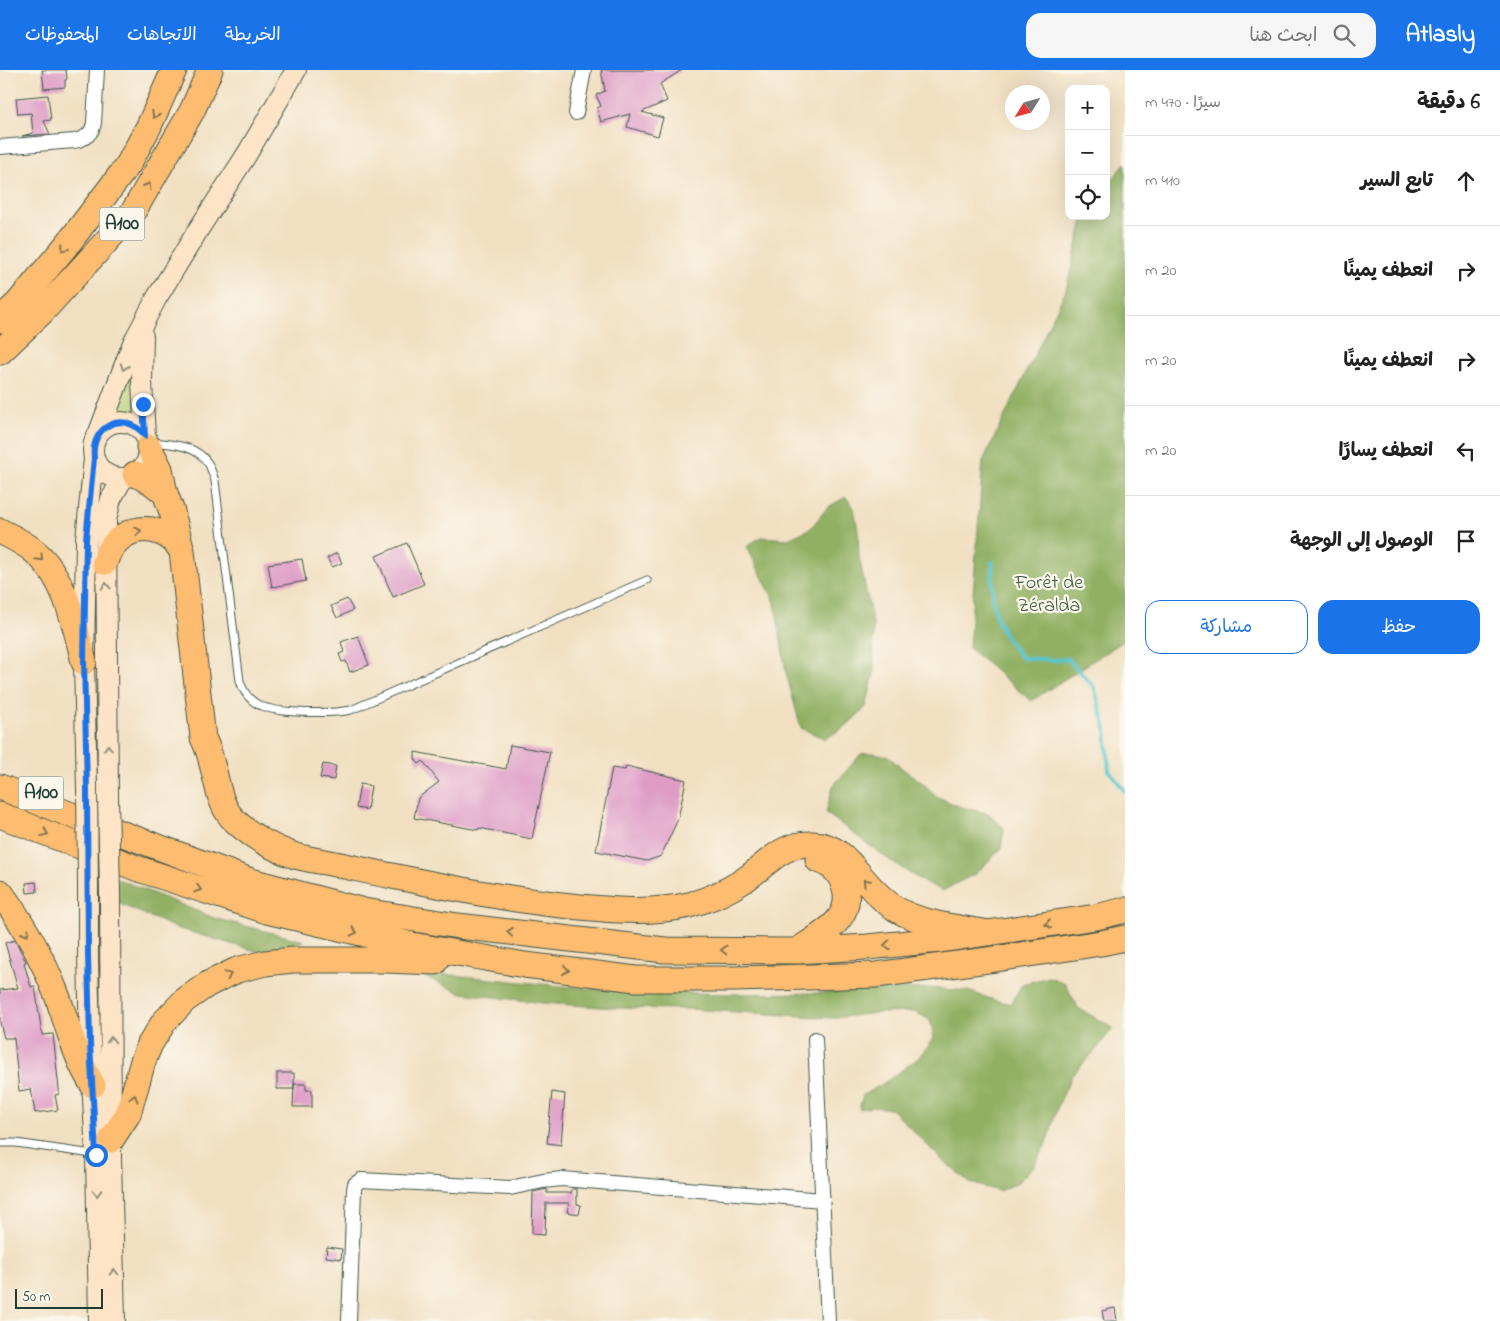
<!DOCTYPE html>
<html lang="ar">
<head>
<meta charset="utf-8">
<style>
	:root { --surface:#fff; --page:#f6f6f6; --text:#222; --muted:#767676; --line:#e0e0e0; --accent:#1a73e8 }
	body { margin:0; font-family:"Indie Flower","Playpen Sans Arabic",sans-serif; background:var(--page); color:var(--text); direction:rtl }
	.controls { position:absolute; right:15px; top:15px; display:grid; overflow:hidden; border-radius:10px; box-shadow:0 5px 20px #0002 }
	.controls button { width:45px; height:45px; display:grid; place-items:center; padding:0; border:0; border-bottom:1px solid var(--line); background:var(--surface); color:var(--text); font:25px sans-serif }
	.compass { position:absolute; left:1005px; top:15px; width:45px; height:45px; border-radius:50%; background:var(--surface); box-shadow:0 5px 20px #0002; rotate:233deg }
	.scale { position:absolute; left:15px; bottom:12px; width:88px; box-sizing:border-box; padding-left:5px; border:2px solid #1f3d34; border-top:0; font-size:14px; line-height:18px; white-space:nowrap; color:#1f3d34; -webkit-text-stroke:4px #fbf7ec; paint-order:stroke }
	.stop { position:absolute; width:15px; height:15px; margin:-11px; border:4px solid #1a73e8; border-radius:50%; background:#fff }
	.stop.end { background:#1a73e8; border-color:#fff; box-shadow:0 1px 5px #0008 }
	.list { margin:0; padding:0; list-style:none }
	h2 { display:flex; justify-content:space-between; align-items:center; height:65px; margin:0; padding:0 20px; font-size:21px }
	h2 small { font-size:16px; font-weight:400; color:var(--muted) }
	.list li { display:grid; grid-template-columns:32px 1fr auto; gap:15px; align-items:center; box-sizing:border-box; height:90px; padding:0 20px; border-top:1px solid var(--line) }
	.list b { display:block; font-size:19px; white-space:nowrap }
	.list em { font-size:16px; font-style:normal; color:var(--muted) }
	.actions { display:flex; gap:10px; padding:15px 20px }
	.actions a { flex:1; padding:11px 0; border:1px solid var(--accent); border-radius:15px; text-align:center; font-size:18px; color:var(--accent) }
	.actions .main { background:var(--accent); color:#fff }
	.icon { flex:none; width:28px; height:28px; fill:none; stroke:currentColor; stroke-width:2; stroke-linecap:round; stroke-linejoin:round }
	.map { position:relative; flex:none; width:1125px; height:1251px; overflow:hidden; direction:ltr }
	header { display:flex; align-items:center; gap:30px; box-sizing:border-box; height:70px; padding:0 25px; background:var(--accent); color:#fff }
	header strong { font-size:24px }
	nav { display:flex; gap:28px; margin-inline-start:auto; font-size:18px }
	.search { width:350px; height:45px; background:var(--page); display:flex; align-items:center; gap:12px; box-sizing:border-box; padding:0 18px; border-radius:15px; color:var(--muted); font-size:19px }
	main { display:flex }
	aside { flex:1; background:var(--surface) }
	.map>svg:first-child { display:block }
</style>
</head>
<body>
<header>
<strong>Atlasly</strong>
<div class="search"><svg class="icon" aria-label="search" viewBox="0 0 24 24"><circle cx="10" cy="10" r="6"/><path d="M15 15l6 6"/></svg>ابحث هنا</div>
<nav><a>الخريطة</a><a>الاتجاهات</a><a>المحفوظات</a></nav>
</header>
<main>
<aside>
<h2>6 دقيقة<small>سيرًا · 470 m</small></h2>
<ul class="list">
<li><svg class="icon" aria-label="ahead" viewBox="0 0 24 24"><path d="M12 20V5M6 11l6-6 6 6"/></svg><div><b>تابع السير</b></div><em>410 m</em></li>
<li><svg class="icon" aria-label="right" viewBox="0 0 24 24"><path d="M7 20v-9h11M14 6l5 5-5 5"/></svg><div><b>انعطف يمينًا</b></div><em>20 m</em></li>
<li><svg class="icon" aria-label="right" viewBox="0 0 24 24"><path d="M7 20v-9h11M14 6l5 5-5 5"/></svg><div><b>انعطف يمينًا</b></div><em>20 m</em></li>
<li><svg class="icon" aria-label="left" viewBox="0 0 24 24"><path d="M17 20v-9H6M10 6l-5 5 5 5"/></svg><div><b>انعطف يسارًا</b></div><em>20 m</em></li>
<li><svg class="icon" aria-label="arrive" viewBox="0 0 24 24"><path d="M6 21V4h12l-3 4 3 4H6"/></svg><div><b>الوصول إلى الوجهة</b></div></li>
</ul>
<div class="actions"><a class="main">حفظ</a><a>مشاركة</a></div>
</aside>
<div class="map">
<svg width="1125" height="1251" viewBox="0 0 1125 1251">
	<rect width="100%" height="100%" fill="#fbf7ec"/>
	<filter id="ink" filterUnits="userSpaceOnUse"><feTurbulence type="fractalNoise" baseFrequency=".02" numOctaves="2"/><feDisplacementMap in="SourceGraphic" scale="10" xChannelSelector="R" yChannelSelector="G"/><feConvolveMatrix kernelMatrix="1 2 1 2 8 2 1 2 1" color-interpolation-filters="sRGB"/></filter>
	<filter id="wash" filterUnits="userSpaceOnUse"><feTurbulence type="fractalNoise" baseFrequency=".0096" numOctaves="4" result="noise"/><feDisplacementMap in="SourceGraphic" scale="20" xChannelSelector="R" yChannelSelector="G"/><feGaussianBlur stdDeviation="1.12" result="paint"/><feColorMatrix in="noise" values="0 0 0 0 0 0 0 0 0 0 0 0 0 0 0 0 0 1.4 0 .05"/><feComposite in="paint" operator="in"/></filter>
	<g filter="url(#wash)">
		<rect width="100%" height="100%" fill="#f1dfc1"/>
		<!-- green -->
		<path fill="#b7cd72" stroke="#6b8553" d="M138,283L139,347L131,344L116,346L127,310Z"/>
		<!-- forest -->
		<path fill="#91b064" stroke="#58764c" d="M1125,93V570L1031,631L969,578L983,391L1066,220L1084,146H1106V117Z
			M846,427L854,438L858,461L859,487L873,554L874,603L866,637L846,656L825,669L801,658L786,603L775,532L747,477L760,467L788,469L810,459L828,437Z
			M873,683L888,686L904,700L919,710L938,727L958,736L989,744L1004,758L1001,779L975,804L955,814L943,821C900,802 865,771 826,743L833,716L861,684Z
			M115,808L214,848L304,871L263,883L176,858L118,833Z
			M412,901L591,919L724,924L822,923L930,918L968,921L994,930L1011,934L1022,914L1049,907L1065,913L1078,938L1113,958L1095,981L1072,1005L1058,1036L1047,1072L1034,1096L1018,1112L999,1121L970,1113L940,1088L891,1039L873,1037L859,1039L863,1025L884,1013L920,987L934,968L930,950L915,942L877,943L833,948L688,939L615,938L543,933L462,923Z"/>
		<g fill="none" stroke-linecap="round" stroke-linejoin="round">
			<!-- stream -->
			<path stroke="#58c6cf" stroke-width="4" d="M992,492C993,511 991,533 998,551C1003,565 1013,577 1022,588L1055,590L1068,589L1094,617L1106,658L1109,701L1125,721"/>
		</g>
		<g id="blocks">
			<!-- building -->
			<path fill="#de9bc6" d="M42,0H66L67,9L65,10V17L44,19Z
				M601,0H682L660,14L667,31L642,42L663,48L658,66L627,57L630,44L601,52L597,38L601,36L596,25L605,21Z
				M48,25L51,50L44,51L50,64L22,66L33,63L31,43L18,44L16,28Z
				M407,473L424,514L393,527L376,486Z
				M337,483L342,493L332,497L327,488Z
				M302,489L306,511L272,517L268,494Z
				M347,529L353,540L337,548L331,536Z
				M358,566L369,595L350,602L346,591L342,592L339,584L344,582L341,572Z
				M510,675L550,682L532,769L479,758L478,760L414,748L418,728L439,712L423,691L419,694L415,689V682L506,699Z
				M323,694L336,696L334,710L320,708Z
				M626,696L686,710L678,749L661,786L647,791L596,781L612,698L625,700Z
				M360,714L371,716L367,740L356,738Z
				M36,812L37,822L27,823L26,813Z
				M15,870L26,892L24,893L31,917L35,916L42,965L53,964L59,1019V1024L55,1025L58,1040L35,1043L31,1019L19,1021L14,968H4L0,953V920L18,918L5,873Z
				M277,1003H294V1019H277Z
				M294,1014H306V1020H312V1037H293Z
				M552,1022L565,1024L561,1075L547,1073Z
				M547,1119V1123H571L572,1119H577V1134L581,1135L579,1144L567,1142L569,1133H546L545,1165L532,1164L533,1122Z
				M327,1177L342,1179L341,1189L326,1187Z
				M1115,1238L1117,1251H1104L1102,1241Z"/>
		</g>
	</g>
	<g filter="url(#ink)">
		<use href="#blocks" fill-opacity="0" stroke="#3e5549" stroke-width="1"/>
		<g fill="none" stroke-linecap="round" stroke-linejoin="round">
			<!-- service casing -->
			<g stroke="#3e5549" stroke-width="9">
				<path id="service" d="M153,372C172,374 196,375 208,393C211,398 213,405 215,411L240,611C243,621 249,630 259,635C277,644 331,644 351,640L647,510
					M0,1073H16L93,1084"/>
			</g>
			<!-- minor casing -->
			<g stroke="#3e5549" stroke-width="16">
				<path id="minor" d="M576,43L584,0
					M0,77L74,71C85,69 92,64 94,53L97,0
					M815,969L828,1251
					M349,1251L354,1120L355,1114L361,1110L510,1118L543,1111L562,1109L823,1130"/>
			</g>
			<!-- secondary casing -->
			<g stroke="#3e5549" stroke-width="22">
				<path id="secondary" d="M143,266L142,312L145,366
					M93 380a28 28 0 1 1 56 0a28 28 0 1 1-56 0Z
					M99,362L133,273L156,229L200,157L247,84L296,0
					M87,719L84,592L86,469L94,388
					M108,727L106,450L111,429L123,408
					M88,812V885L90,973L96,1085L99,1251
					M110,823L111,1087L115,1251"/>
			</g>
			<!-- motorway casing -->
			<g stroke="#3e5549" stroke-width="27">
				<path id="motorway" d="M0,250L18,233L70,171L128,95L149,56L174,0
					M0,282L42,242L133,142L192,41L210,0
					M149,377L160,399L165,423L172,442L182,481L203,668C207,676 210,685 212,694C218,714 219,736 235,751C250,765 271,777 290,784C303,789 316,790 330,793C350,797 371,802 392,806C451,818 511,830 571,836C610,840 650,844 689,835C708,830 726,822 743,811C766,796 782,772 813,774C835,775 847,789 860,805C870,817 883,831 896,839C920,854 961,858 989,863
					M135,404L151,412L165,423
					M0,461C12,467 23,472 34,481C65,506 75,555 84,592
					M105,492C116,454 161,448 182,481
					M0,717L79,748L251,811L364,841L458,856L665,880L797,881L867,877L940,870L1096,847L1125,840
					M0,745L136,798L267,841L412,875L525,895L636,909H735L876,905L995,889L1101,873L1125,868
					M0,822C23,853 42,887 56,923C68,954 74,986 93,1015
					M797,881C821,864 858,848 843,813C839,801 830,794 818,790
					M111,1070L128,1044L143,991L150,974L164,952L185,930L208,914L237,900L265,893L293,890H384L435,892"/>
			</g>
			<!-- service -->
			<use href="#service" stroke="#fff" stroke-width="7"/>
			<!-- minor -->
			<use href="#minor" stroke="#fff" stroke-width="14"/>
			<!-- secondary -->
			<use href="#secondary" stroke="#fee4c6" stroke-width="20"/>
			<!-- motorway -->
			<use href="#motorway" stroke="#fdbc70" stroke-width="25"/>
			<!-- secondary-bridge casing -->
			<g stroke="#3e5549" stroke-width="22" stroke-linecap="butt">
				<path id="secondary-bridge" d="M87,719L88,812
					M108,727L110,823"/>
			</g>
			<!-- secondary-bridge -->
			<use href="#secondary-bridge" stroke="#fee4c6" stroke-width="20"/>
		</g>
		<!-- one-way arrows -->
		<defs><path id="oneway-chevron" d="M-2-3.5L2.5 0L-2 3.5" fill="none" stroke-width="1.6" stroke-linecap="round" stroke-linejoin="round" transform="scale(1.25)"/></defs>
		<g stroke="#83764f">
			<use href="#oneway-chevron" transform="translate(155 45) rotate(116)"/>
			<use href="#oneway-chevron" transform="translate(148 116) rotate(-60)"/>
			<use href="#oneway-chevron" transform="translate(64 178) rotate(131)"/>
			<use href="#oneway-chevron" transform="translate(138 461) rotate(-11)"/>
			<use href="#oneway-chevron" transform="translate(40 488) rotate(47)"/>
			<use href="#oneway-chevron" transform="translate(45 763) rotate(22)"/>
			<use href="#oneway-chevron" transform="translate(866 812) rotate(-133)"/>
			<use href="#oneway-chevron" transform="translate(198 819) rotate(18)"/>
			<use href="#oneway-chevron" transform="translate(1048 854) rotate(172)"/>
			<use href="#oneway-chevron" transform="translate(354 862) rotate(13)"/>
			<use href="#oneway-chevron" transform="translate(510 862) rotate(-174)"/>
			<use href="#oneway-chevron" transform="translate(26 863) rotate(60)"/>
			<use href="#oneway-chevron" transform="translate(887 875) rotate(174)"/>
			<use href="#oneway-chevron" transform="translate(724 880) rotate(-179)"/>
			<use href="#oneway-chevron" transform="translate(566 900) rotate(7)"/>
			<use href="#oneway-chevron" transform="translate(228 905) rotate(-26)"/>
			<use href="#oneway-chevron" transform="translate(134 1028) rotate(-74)"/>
		</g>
		<g stroke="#8e907d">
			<use href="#oneway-chevron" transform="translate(124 297) rotate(110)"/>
			<use href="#oneway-chevron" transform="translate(106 516) rotate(-91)"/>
			<use href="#oneway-chevron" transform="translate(108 678) rotate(-91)"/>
			<use href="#oneway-chevron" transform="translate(111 970) rotate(-90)"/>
			<use href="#oneway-chevron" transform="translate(97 1123) rotate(89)"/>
			<use href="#oneway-chevron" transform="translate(114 1202) rotate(-91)"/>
		</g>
	</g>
	<g fill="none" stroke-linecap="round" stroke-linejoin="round" filter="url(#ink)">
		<!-- route -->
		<path stroke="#1a73e8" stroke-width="6" d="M96,1085L90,973L88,884L87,719L84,592L86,469L94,388C90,355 125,339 145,366L143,334"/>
	</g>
	<g text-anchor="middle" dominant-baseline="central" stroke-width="4.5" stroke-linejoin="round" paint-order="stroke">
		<!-- shield labels -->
		<g fill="#fbf7ec" stroke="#61756b" stroke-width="1">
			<rect x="99.5" y="137.5" width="45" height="33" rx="4"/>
			<rect x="18.5" y="706.5" width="45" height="33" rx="4"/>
		</g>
		<g font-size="19" font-weight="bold" fill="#1f3d34">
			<text x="122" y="154">A100</text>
			<text x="41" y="723">A100</text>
		</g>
		<!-- park labels -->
		<g font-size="20" fill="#3d5a40" stroke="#fbf7ec">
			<text x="1049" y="513">Forêt de<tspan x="1049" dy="23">Zéralda</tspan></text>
		</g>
	</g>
</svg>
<div class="controls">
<button>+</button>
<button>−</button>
<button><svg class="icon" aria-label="locate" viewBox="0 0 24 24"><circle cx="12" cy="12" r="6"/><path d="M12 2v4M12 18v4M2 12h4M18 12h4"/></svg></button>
</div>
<svg class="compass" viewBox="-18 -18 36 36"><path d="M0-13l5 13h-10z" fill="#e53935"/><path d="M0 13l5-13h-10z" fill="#767676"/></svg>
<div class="scale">50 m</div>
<div class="stop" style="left:96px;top:1085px"></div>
<div class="stop end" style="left:143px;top:334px"></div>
</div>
</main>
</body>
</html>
